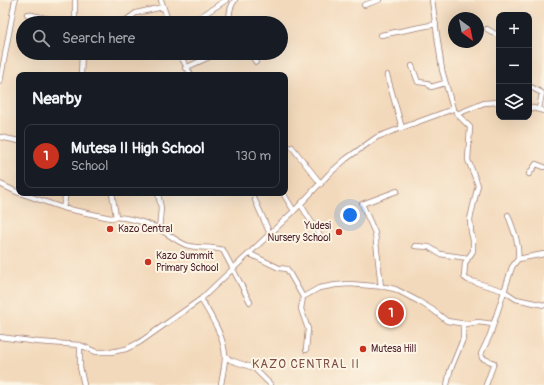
<!DOCTYPE html>
<html lang="en">
<head>
<meta charset="utf-8">
<style>
	:root { --surface:#171b24; --page:#242831; --text:#f1f3f6; --muted:#9ea1a6; --line:#363941; --accent:#c8321e }
	body { margin:0; font-family:Pangolin,sans-serif; background:var(--page); color:var(--text) }
	.controls { position:absolute; right:12px; top:12px; display:grid; overflow:hidden; border-radius:8px; box-shadow:0 4px 16px #0002 }
	.controls button { width:36px; height:36px; display:grid; place-items:center; padding:0; border:0; border-bottom:1px solid var(--line); background:var(--surface); color:var(--text); font:20px sans-serif }
	.compass { position:absolute; left:448px; top:12px; width:36px; height:36px; border-radius:50%; background:var(--surface); box-shadow:0 4px 16px #0002; rotate:147deg }
	.you { position:absolute; left:350px; top:215px; width:14px; height:14px; margin:-10px; border:3px solid #fff; border-radius:50%; background:#1a73e8; box-shadow:0 0 0 6px #1a73e833 }
	.badge { display:grid; place-items:center; width:26px; height:26px; border-radius:50%; background:var(--accent); color:#fff; font-size:13px; font-weight:700 }
	.pin { position:absolute; translate:-50% -50%; border:2px solid #fff; box-shadow:0 1px 4px #0006 }
	.list { margin:0; padding:0; list-style:none }
	h2 { display:flex; justify-content:space-between; align-items:center; height:52px; margin:0; padding:0 16px; font-size:17px }
	h2 small { font-size:13px; font-weight:400; color:var(--muted) }
	.list li { display:grid; grid-template-columns:26px 1fr auto; gap:12px; align-items:center; box-sizing:border-box; height:64px; margin:0 8px 8px; padding:0 8px; border:1px solid var(--line); border-radius:8px }
	.list b { display:block; font-size:15px; white-space:nowrap }
	.list p { margin:0; font-size:13px; white-space:nowrap; color:var(--muted) }
	.list em { font-size:13px; font-style:normal; color:var(--muted) }
	.icon { flex:none; width:22px; height:22px; fill:none; stroke:currentColor; stroke-width:2; stroke-linecap:round; stroke-linejoin:round }
	.map { position:relative; flex:none; width:544px; height:385px; overflow:hidden }
	.search { position:absolute; background:var(--surface); box-shadow:0 4px 16px #0002; left:16px; top:16px; width:272px; height:44px; display:flex; align-items:center; gap:10px; box-sizing:border-box; padding:0 14px; border-radius:22px; color:var(--muted); font-size:15px }
	.panel { position:absolute; background:var(--surface); box-shadow:0 4px 16px #0002; left:16px; top:72px; width:272px; height:124px; border-radius:8px }
	.map>svg:first-child { display:block }
</style>
</head>
<body>
<div class="map">
<svg width="544" height="385" viewBox="0 0 544 385">
	<rect width="100%" height="100%" fill="#fcf5e5"/>
	<filter id="ink" filterUnits="userSpaceOnUse"><feTurbulence type="fractalNoise" baseFrequency=".025" numOctaves="2"/><feDisplacementMap in="SourceGraphic" scale="8" xChannelSelector="R" yChannelSelector="G"/><feConvolveMatrix kernelMatrix="1 2 1 2 8 2 1 2 1" color-interpolation-filters="sRGB"/></filter>
	<filter id="wash" filterUnits="userSpaceOnUse"><feTurbulence type="fractalNoise" baseFrequency=".012" numOctaves="4" result="noise"/><feDisplacementMap in="SourceGraphic" scale="16" xChannelSelector="R" yChannelSelector="G"/><feGaussianBlur stdDeviation="0.9" result="paint"/><feColorMatrix in="noise" values="0 0 0 0 0 0 0 0 0 0 0 0 0 0 0 0 0 1.4 0 .05"/><feComposite in="paint" operator="in"/></filter>
	<g filter="url(#wash)">
		<rect width="100%" height="100%" fill="#f3d9bb"/>
	</g>
	<g filter="url(#ink)">
		<g fill="none" stroke-linecap="round" stroke-linejoin="round">
			<!-- street casing -->
			<g stroke="#9e7c73" stroke-width="6">
				<path id="street" d="M75,0V23
					M161,0L169,23
					M364,5L379,0
					M27,14L68,23
					M122,23L136,13L163,7
					M191,23L226,0
					M231,23C228,15 230,7 235,0
					M487,29L499,36
					M381,35L436,24
					M179,53L191,75
					M250,53L256,62
					M412,66L418,82L427,83L431,87L445,83
					M185,68L216,54
					M81,75L82,53
					M387,75L402,128
					M0,82L15,0
					M529,86L542,93L539,109
					M529,107L544,111
					M456,112L457,114L484,103L499,102
					M457,114L470,127L468,160L478,185L470,219L471,232L473,240V251L465,263L464,277L468,280L504,291L516,299L544,305
					M0,137L19,141
					M292,147L321,184
					M529,174L536,164L544,167
					M0,184L19,193
					M20,193L63,208L111,218C120,215 144,222 153,226C165,231 174,240 186,245C197,249 211,246 223,250L250,302
					M112,193L116,216
					M158,193L161,208L159,230
					M283,193L294,211
					M255,200L270,234
					M301,205L320,236
					M63,208L66,193
					M508,215C513,229 520,244 518,259
					M415,246L429,247L440,254L468,258
					M250,254L279,268L287,269L303,297L301,309L308,329L306,350
					M381,287L375,233L362,204L397,191
					M303,297L319,288L336,285L350,284L385,287L395,289L418,301L433,310L447,321L466,324L478,322L493,324
					M201,299C211,316 225,338 225,357C225,366 222,376 221,385
					M0,337L38,342L80,345L96,352H111L126,349L140,342L201,299L294,211L329,174L346,159L377,137L453,109L442,70L432,0
					M80,345V367L84,385
					M225,355L230,360L254,368L271,385
					M447,385L450,371L463,339V324
					M486,385L494,363L482,358L481,354L490,335L512,267L518,259L544,254"/>
			</g>
			<!-- street -->
			<use href="#street" stroke="#fff" stroke-width="4.5"/>
		</g>
	</g>
	<!-- markers -->
	<g fill="#c8321e" stroke="#fcf5e5" stroke-width="1.5">
		<circle cx="110" cy="229" r="4"/>
		<circle cx="339" cy="232" r="4"/>
		<circle cx="148" cy="262" r="4"/>
		<circle cx="363" cy="349" r="4"/>
	</g>
	<g text-anchor="middle" dominant-baseline="central" stroke-width="4" stroke-linejoin="round" paint-order="stroke">
		<!-- poi labels -->
		<g font-size="10" fill="#4a1f2b" stroke="#fcf5e5" text-anchor="start">
			<text x="331" y="226" text-anchor="end">Yudesi<tspan x="331" dy="12">Nursery School</tspan></text>
			<text x="118" y="229">Kazo Central</text>
			<text x="156" y="256">Kazo Summit<tspan x="156" dy="12">Primary School</tspan></text>
			<text x="371" y="349">Mutesa Hill</text>
		</g>
		<!-- quarter labels -->
		<g font-size="12" letter-spacing="1" fill="#7e4b40" stroke="#fcf5e5">
			<text x="306" y="364">KAZO CENTRAL II</text>
		</g>
	</g>
</svg>
<div class="controls">
<button>+</button>
<button>−</button>
<button><svg class="icon" aria-label="layers" viewBox="0 0 24 24"><path d="M12 4l9 5-9 5-9-5zM3 14l9 5 9-5"/></svg></button>
</div>
<svg class="compass" viewBox="-18 -18 36 36"><path d="M0-13l5 13h-10z" fill="#e53935"/><path d="M0 13l5-13h-10z" fill="#9ea1a6"/></svg>
<div class="you"></div>
<div class="pin badge" style="left:391px;top:313px">1</div>
<div class="search"><svg class="icon" aria-label="search" viewBox="0 0 24 24"><circle cx="10" cy="10" r="6"/><path d="M15 15l6 6"/></svg>Search here</div>
<section class="panel">
<h2>Nearby<small></small></h2>
<ul class="list">
<li><span class="badge">1</span><div><b>Mutesa II High School</b><p>School</p></div><em>130 m</em></li>
</ul>
</section>
</div>
</body>
</html>
